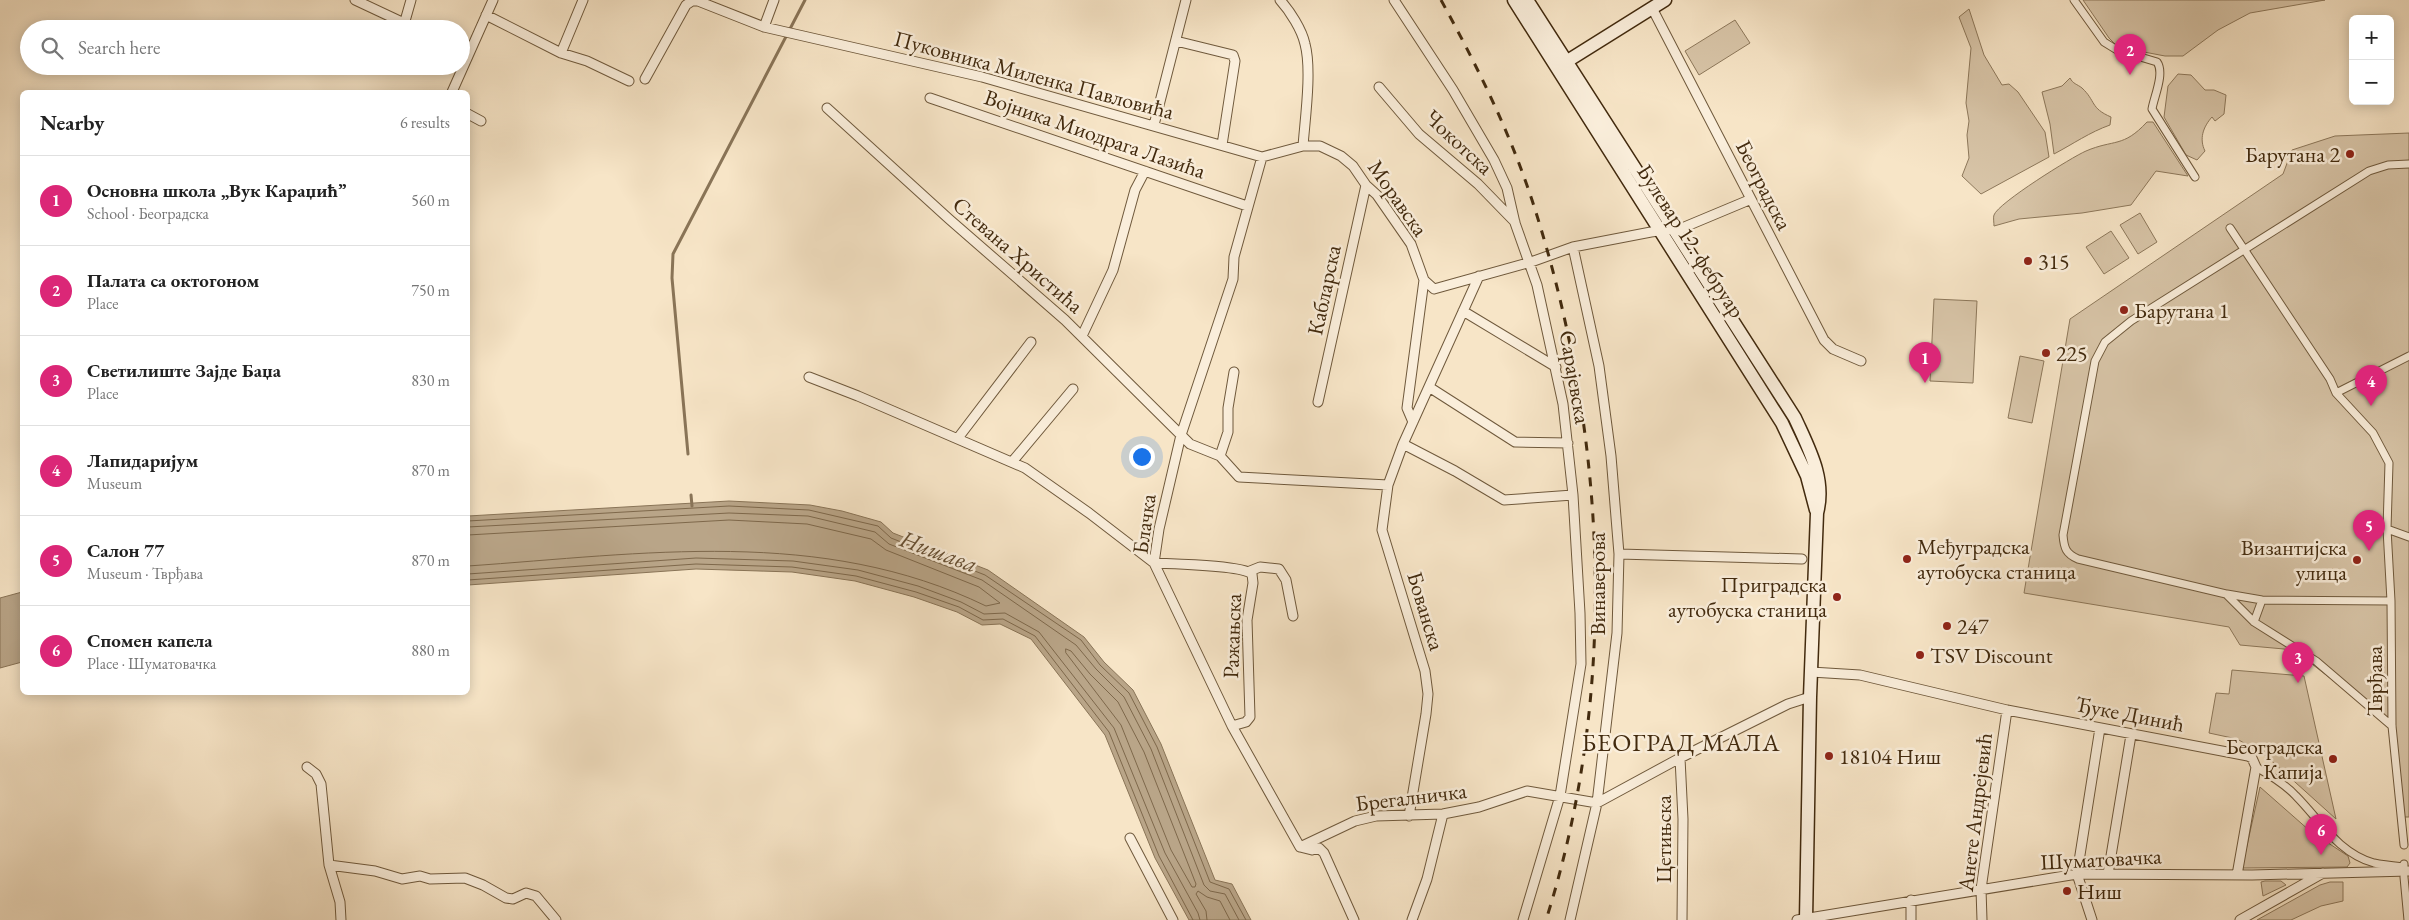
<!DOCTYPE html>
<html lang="en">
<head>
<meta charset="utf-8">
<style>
	:root { --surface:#fff; --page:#f6f6f6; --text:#222; --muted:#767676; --line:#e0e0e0; --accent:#db2777 }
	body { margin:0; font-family:"EB Garamond",serif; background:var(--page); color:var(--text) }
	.controls { position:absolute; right:15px; top:15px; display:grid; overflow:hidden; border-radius:8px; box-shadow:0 2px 12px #0003 }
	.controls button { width:45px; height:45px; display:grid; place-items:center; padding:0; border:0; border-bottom:1px solid var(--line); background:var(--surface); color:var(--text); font:25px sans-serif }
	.you { position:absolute; left:1141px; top:456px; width:18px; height:18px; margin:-12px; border:4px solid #fff; border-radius:50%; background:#1a73e8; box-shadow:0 0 0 8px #1a73e833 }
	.badge { display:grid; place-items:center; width:32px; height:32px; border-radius:50%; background:var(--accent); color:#fff; font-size:16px; font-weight:700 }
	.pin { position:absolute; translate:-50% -41px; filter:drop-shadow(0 1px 2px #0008) }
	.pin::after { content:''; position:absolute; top:26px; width:18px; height:15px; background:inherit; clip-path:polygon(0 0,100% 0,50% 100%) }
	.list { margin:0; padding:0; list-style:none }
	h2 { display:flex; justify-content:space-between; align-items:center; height:65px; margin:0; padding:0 20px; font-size:21px }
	h2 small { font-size:16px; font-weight:400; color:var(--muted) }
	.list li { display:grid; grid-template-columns:32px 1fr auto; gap:15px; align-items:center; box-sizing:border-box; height:90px; padding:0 20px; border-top:1px solid var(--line) }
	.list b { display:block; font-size:19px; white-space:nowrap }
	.list p { margin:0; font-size:16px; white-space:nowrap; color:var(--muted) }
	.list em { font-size:16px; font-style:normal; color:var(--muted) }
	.icon { flex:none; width:28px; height:28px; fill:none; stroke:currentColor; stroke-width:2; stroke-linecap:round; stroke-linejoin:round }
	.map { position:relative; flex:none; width:2409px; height:920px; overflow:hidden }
	.search { position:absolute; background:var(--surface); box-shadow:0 2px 12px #0003; left:20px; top:20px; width:450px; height:55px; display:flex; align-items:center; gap:12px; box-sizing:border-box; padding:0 18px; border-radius:28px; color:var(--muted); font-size:19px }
	.panel { position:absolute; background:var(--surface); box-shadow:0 2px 12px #0003; left:20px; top:90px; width:450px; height:605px; border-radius:8px }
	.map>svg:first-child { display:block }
</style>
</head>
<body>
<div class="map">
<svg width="2409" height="920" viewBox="0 0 2409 920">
	<rect width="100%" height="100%" fill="#f7e5c7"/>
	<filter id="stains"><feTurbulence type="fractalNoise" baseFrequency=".004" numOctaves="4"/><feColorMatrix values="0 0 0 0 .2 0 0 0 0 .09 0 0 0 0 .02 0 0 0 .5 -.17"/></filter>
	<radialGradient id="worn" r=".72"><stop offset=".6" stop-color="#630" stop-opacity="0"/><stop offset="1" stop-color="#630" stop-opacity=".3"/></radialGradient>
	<!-- green -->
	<path fill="#d8c5a8" stroke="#8d785b" d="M2083,0H2325L2250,13L2218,30L2183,56H2165L2118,47L2109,38Z
		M1969,9L1984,55L2002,85L2009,84L2018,92L2045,132L2049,157L1981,194L1962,176L1969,158L1967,135L1969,121L1966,103L1971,48L1959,17Z
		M1735,20L1750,43L1699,75L1685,51Z
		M2178,74L2191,75L2205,90H2214L2226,95L2224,114L2215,121L2212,117C2203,127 2199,139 2205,151L2197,160L2186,155L2164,117L2168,86Z
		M2070,78C2073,84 2077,84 2082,88C2096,101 2090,108 2111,117L2110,125C2090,132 2073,144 2054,154L2050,124L2042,92L2062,86Z
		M2147,122H2153L2188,176L2156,171L2131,205L2082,213L2019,219L1994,226C1994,223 1993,217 1994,215C1998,203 2072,157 2086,151C2114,139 2123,148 2147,122Z
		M2409,133V817H2402L2392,726L2299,654L2284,649L2240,645L2229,627L2024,593L2070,319L2283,174L2292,150L2335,136Z
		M2140,213L2157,242L2138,254L2120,225Z
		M2111,231L2129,258L2104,274L2086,247Z
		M1934,299L1977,301L1973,383L1930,381Z
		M2020,356L2044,361L2032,423L2008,418Z
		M2232,670L2304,676L2336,819L2265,755L2237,739L2209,733L2216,693L2229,694Z
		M2260,787L2310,831L2348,856L2350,863L2347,867L2242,868Z
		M2265,881H2281L2286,885L2263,896L2261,882Z
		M2330,882H2343V901L2321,906L2291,920H2257L2320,885Z"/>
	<!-- water -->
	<path fill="#b9a588" stroke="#897457" d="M729,501L810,505L842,511L881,522L893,533L988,570L1084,637L1104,662L1133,690L1161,744L1215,880L1232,884L1251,920H1189L1155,858L1105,735L1031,639L1000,624L982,625L957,612L914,597L855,581L792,572L696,569L468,585V516Z
		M22,592V662L0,668V598Z"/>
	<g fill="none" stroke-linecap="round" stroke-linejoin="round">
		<!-- shore -->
		<path stroke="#7e684b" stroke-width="1" d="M468,521L729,506L809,510L878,526L891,538L985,575L1081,640L1100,665L1129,693L1157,747L1210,882L1229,889L1246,920
			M468,527L729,513L808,516L875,532L889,544L982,580L1076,645L1096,669L1124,697L1151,749L1204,885L1210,891L1225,894L1239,920
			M468,535L729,520L807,524L871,539L886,550L979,587L1000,603L986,606C821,526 643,554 468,566
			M468,574L696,558L793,561L858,570L918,586L961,602L984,614L1005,613L1039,632L1114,728L1165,853L1198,913L1200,920
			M468,580L696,564L792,567L856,576L916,592L959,607L983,620L1003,619L1035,636L1109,732L1159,856L1193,920
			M1066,649L1071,651L1090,674L1118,702L1144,752L1196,884L1195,887H1192L1171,850L1121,725L1066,653Z
			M1207,920L1206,911L1196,894L1198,891L1207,897L1220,901L1230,920"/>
		<!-- stream -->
		<path stroke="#897457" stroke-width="3" d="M688,454L672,278L673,254L805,0
			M691,495L692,506"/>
		<!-- pedestrian casing -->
		<g stroke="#6f593c" stroke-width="9">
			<path id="pedestrian" d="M2074,0L2104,42L2117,50L2157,62C2165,73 2154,97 2152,109L2195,177
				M2230,228L2330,379L2336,393L2373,433L2389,463L2387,529L2391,601L2392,726L2404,845
				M2336,393L2409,356
				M2387,529L2409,537
				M2227,594L2262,600L2391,601
				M2254,622L2262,600
				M2392,726L2316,661L2254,622L2226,594L2078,559C2066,554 2064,548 2063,535L2095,361L2105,342L2131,321L2369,171L2388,165L2409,164
				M2256,767C2270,775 2285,784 2296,796C2320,820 2338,853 2374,863C2383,865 2394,866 2404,867V864
				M2404,877L2408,920"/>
		</g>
		<!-- minor casing -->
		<g stroke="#6f593c" stroke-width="11">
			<path id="minor" d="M355,0L404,23
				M1280,0C1290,11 1302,30 1305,44C1312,70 1305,119 1303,146
				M1394,0L1453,90L1494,160L1507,188L1515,223L1537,285L1563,404L1573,495L1580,613L1581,664L1560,796L1523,920
				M1652,8L1824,340L1833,349L1861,361
				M486,15L561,53L587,61L629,81
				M764,27L774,0
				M403,28L411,0
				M1176,41L1233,55L1235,61L1222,145
				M561,53L583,0
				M645,79L686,5L692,1H698L764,27L982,77L1262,157
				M1379,87L1419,134L1478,184L1515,222
				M452,92L493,0
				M930,98L1247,206
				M827,108L949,219L1065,320L1190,444L1220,456L1239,477L1388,485
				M468,114L481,121
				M1154,125L1186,0
				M1262,157L1234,257L1233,279L1181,435L1159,529L1154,563L1232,726L1300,847
				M1262,157L1303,146H1320L1341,156L1353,166L1366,185L1377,195L1411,244L1424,280L1434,289L1531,262L1573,247L1651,232L1682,228L1749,200
				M1463,311L1556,367
				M1082,336L1113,270L1135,190L1145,171
				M809,377L858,396L1025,468L1089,513L1154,563
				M1429,387L1515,442L1568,443
				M1318,402L1366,185
				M1413,422L1407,408L1424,280
				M958,438L1031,342
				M1403,444L1455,471L1504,500L1573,495
				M1220,456L1228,432V408L1234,372
				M1012,462L1073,389
				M1619,554L1802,559
				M1154,563C1172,564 1241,565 1252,574L1253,583L1247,620L1250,717L1246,722L1232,726
				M1250,571L1260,567L1279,569L1286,580L1293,616
				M1811,672L1860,675L2007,710L2248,756L2252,758L2256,767L2237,875
				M1680,758L1683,819L1682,920
				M307,767L316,774L321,784L329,865L340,902L341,920
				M1409,816L1426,714L1428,694L1425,671L1382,530L1388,485L1403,444L1479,276
				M1130,838L1173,920
				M1300,847L1355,821L1376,816L1443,814L1479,807L1527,791L1597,803L1680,758L1788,704L1810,697
				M1300,847L1312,850L1319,848L1324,853L1354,920
				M329,865L375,871L402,879L420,876L430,879L465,878L483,885L506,898L513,899L526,893L536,896L556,920
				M2108,874L2131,735
				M1412,920L1427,879L1443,814
				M1570,920L1597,803L1617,633L1619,554L1611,456L1599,366L1573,247
				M1797,920L2077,874L2252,875L2409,871
				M1911,920V900
				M1982,920L1981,889L2007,710
				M2092,920L2077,874L2100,728
				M2240,920L2323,873"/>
		</g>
		<!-- secondary casing -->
		<g stroke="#422a0e" stroke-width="15">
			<path id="secondary" d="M1514,0L1782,423L1807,476L1816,510
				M1527,0L1795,418C1809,449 1826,479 1817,513L1810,697L1806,920
				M1561,65L1665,0"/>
		</g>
		<!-- pedestrian -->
		<use href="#pedestrian" stroke="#faeedb" stroke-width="7"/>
		<!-- minor -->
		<use href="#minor" stroke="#faeedb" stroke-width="9"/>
		<!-- secondary -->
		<use href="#secondary" stroke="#faeedb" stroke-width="12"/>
		<!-- rail -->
		<path stroke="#422a0e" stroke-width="3" stroke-dasharray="9 9" stroke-linecap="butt" d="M1441,0C1476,64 1509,130 1532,200C1607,431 1620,687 1546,920"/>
	</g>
	<!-- markers -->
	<g fill="#8f2418" stroke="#faeedb" stroke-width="2">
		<circle cx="2350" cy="154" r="5"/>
		<circle cx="2028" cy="261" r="5"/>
		<circle cx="2124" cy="310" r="5"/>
		<circle cx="2046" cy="353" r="5"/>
		<circle cx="1907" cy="559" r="5"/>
		<circle cx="2357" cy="560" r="5"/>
		<circle cx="1837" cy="597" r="5"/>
		<circle cx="1947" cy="626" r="5"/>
		<circle cx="1920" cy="655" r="5"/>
		<circle cx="1829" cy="756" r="5"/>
		<circle cx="2333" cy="759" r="5"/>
		<circle cx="2067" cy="891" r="5"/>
	</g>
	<g text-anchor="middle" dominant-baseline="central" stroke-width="5" stroke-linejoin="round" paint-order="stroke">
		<!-- street labels -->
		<g font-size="22" fill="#422a0e" stroke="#faeedb">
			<text transform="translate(1034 75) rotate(15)">Пуковника Миленка Павловића</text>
			<text transform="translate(1095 134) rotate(19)">Војника Миодрага Лазића</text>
			<text transform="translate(1459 142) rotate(43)">Чокотска</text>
			<text transform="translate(1764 185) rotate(63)">Београдска</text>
			<text transform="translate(1398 198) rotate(55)">Моравска</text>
			<text transform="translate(1691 241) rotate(57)">Булевар 12. фебруар</text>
			<text transform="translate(1018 255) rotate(41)">Стевана Христића</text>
			<text transform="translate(1324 290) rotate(-78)">Кабларска</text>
			<text transform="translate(1575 377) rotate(80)">Сарајевска</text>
			<text transform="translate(1144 524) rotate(-82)">Блачка</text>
			<text transform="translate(1597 584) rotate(-90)">Винаверова</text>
			<text transform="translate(1426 611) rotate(73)">Бованска</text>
			<text transform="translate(1232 636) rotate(-88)">Ражањска</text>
			<text transform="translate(2374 681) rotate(-90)">Тврђава</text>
			<text transform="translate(2130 714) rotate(11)">Ђуке Динић</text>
			<text transform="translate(1411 797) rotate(-7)">Брегалничка</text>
			<text transform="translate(1975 812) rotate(-83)">Анете Андрејевић</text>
			<text transform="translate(1663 839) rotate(-90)">Цетињска</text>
			<text transform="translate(2101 859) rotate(-3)">Шуматовачка</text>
		</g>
		<!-- poi labels -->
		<g font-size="22" fill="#422a0e" stroke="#faeedb" text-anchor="start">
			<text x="2340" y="154" text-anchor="end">Барутана 2</text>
			<text x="2038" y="261">315</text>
			<text x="2134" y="310">Барутана 1</text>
			<text x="2056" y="353">225</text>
			<text x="1917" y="546">Међуградска<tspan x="1917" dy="25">аутобуска станица</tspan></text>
			<text x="2347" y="547" text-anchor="end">Византијска<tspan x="2347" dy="25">улица</tspan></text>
			<text x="1827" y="584" text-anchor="end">Приградска<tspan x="1827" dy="25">аутобуска станица</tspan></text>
			<text x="1957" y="626">247</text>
			<text x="1930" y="655">TSV Discount</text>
			<text x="2323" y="746" text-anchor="end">Београдска<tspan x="2323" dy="25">Капија</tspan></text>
			<text x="1839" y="756">18104 Ниш</text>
			<text x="2077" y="891">Ниш</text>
		</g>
		<!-- water labels -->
		<g font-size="24" font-style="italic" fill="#664f33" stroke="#faeedb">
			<text transform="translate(939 551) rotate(20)">Нишава</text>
		</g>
		<!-- quarter labels -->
		<g font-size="25" letter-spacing="1" fill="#422a0e" stroke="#faeedb">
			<text x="1681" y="742">БЕОГРАД МАЛА</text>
		</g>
	</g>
	<rect width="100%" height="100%" filter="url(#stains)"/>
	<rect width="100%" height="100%" fill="url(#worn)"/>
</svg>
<div class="controls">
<button>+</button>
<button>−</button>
</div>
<div class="you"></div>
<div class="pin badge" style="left:1925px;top:383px">1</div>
<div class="pin badge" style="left:2130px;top:75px">2</div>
<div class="pin badge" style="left:2298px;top:683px">3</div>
<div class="pin badge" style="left:2371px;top:406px">4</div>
<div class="pin badge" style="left:2369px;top:551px">5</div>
<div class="pin badge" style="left:2321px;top:855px">6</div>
<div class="search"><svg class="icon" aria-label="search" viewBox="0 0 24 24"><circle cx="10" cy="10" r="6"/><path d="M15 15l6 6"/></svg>Search here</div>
<section class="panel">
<h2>Nearby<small>6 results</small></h2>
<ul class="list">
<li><span class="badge">1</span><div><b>Основна школа „Вук Караџић”</b><p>School · Београдска</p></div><em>560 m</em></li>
<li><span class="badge">2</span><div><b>Палата са октогоном</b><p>Place</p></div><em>750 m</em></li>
<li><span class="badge">3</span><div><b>Светилиште Зајде Баџа</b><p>Place</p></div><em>830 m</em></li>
<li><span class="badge">4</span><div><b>Лапидаријум</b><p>Museum</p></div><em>870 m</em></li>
<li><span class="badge">5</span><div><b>Салон 77</b><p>Museum · Тврђава</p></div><em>870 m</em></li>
<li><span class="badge">6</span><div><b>Спомен капела</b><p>Place · Шуматовачка</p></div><em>880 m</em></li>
</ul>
</section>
</div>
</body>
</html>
